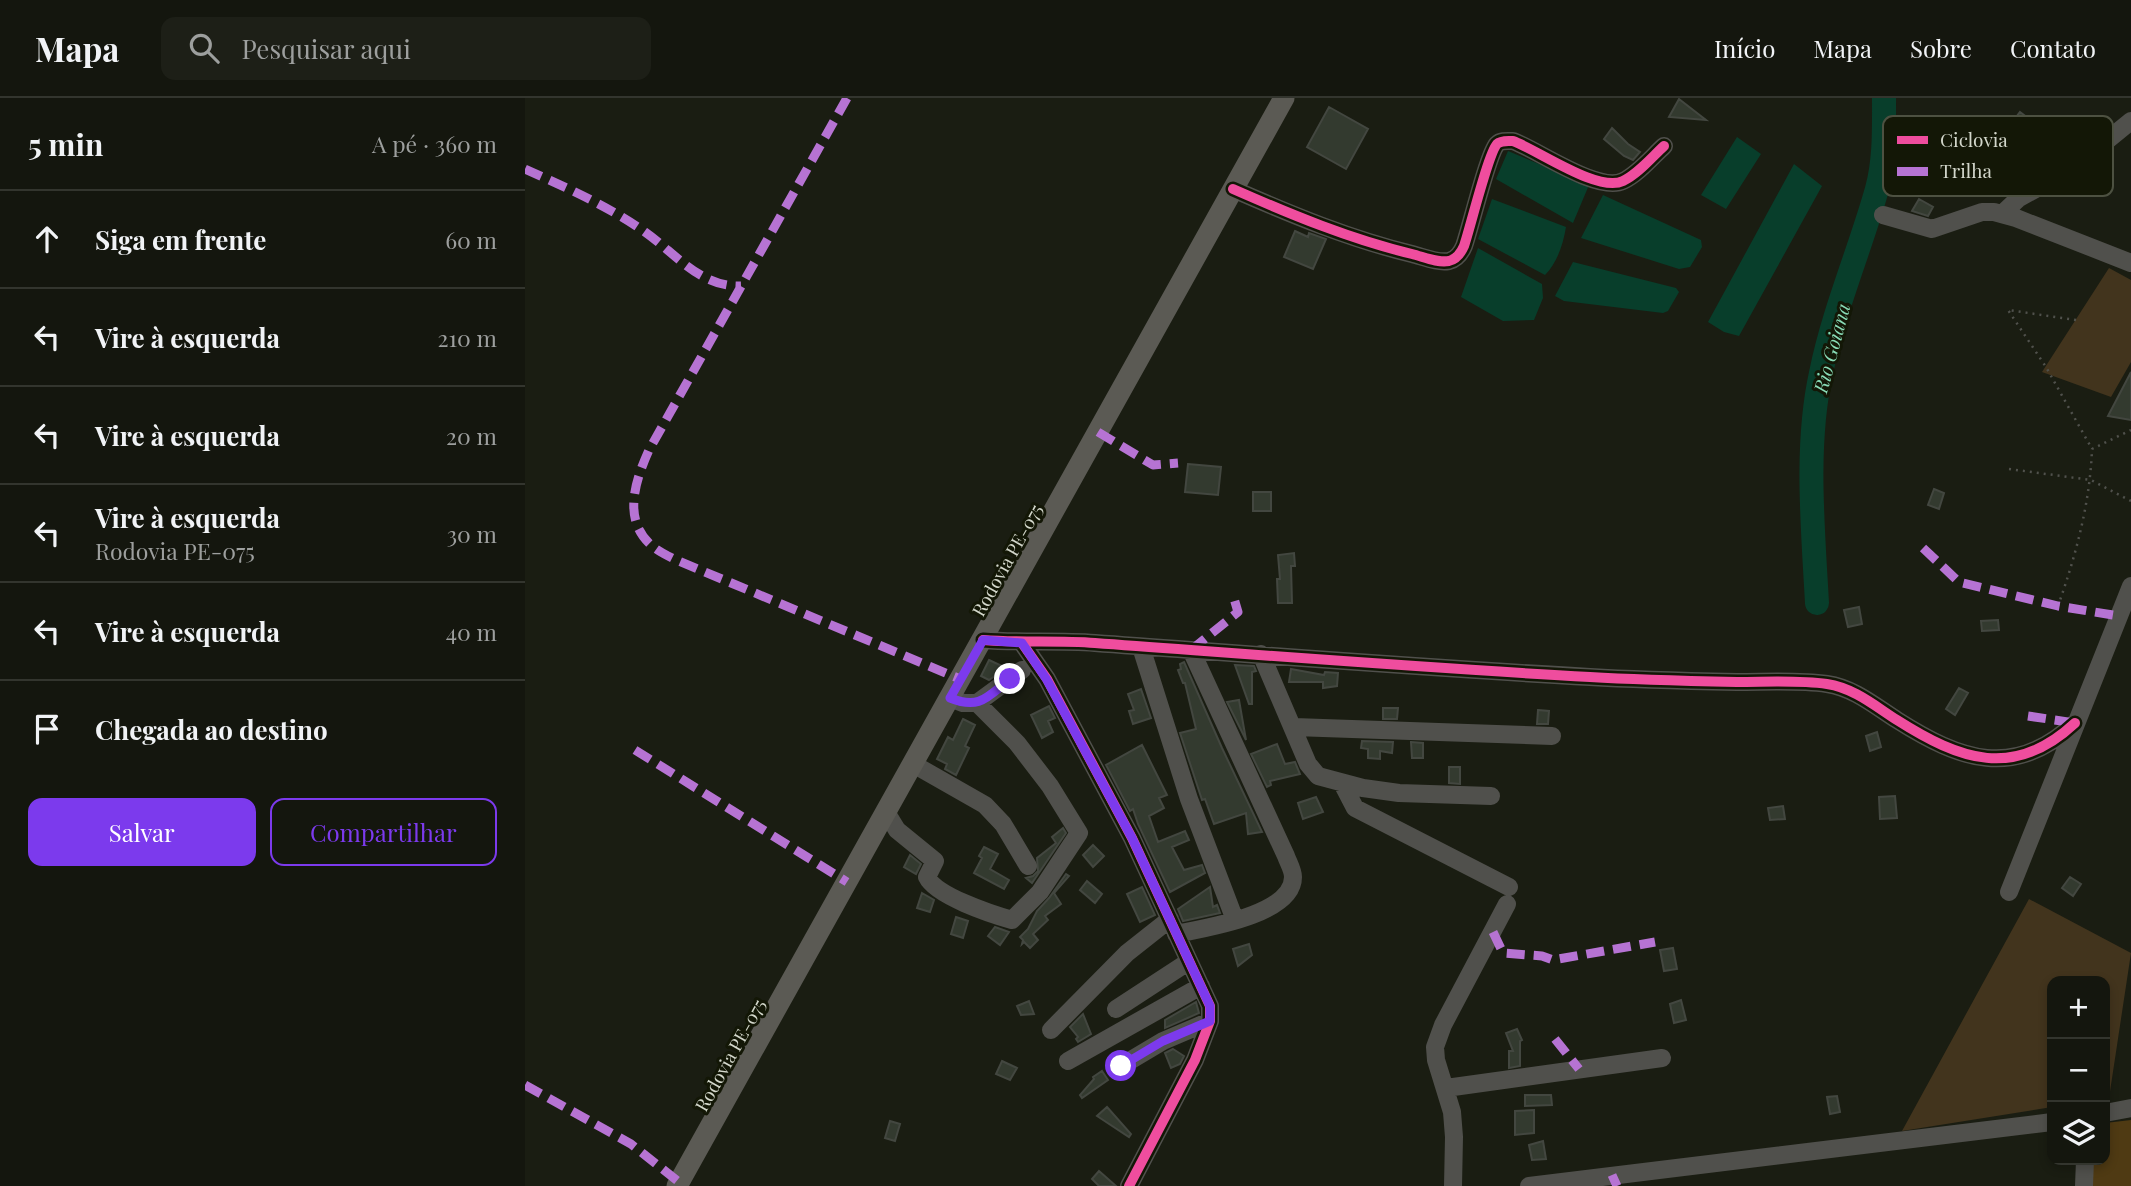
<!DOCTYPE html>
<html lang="pt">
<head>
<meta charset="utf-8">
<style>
	:root { --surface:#14160e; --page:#1d1f17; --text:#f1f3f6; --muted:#9d9f9e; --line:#33352e; --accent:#7c3aed }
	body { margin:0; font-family:"Playfair Display",serif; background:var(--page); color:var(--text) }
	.controls { position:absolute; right:21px; bottom:21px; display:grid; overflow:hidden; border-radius:14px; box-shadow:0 4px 10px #0003 }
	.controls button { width:63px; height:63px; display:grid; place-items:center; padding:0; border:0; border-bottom:2px solid var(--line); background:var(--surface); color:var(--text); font:35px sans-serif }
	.stop { position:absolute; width:21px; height:21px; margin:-16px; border:5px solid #7c3aed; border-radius:50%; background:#fff }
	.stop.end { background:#7c3aed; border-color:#fff; box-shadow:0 2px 7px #0008 }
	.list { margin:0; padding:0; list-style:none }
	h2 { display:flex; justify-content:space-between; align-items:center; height:91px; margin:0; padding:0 28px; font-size:30px }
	h2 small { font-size:23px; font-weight:400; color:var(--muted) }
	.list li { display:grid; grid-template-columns:46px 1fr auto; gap:21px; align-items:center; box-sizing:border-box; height:98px; padding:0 28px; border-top:2px solid var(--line) }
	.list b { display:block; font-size:26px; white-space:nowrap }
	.list p { margin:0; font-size:23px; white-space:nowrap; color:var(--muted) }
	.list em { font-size:23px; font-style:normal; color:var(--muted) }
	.actions { display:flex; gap:14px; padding:21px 28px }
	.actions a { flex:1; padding:16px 0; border:2px solid var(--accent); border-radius:14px; text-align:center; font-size:24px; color:var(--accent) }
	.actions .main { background:var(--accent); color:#fff }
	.icon { flex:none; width:38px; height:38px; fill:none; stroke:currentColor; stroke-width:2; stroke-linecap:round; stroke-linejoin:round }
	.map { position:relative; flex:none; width:1606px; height:1088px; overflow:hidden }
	header { display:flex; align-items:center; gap:42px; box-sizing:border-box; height:98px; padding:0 35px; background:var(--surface); border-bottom:2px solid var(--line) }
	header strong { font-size:33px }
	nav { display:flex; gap:38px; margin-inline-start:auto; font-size:24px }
	.search { width:490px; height:63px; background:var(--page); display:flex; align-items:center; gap:18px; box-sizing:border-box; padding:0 24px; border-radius:14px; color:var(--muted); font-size:26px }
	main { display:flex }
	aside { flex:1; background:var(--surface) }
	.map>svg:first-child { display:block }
</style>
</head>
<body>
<header>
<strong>Mapa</strong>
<div class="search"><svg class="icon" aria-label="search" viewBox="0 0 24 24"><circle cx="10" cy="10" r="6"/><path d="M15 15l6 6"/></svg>Pesquisar aqui</div>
<nav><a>Início</a><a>Mapa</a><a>Sobre</a><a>Contato</a></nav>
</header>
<main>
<aside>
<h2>5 min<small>A pé · 360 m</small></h2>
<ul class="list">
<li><svg class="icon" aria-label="ahead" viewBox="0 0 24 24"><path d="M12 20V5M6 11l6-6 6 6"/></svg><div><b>Siga em frente</b></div><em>60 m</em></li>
<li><svg class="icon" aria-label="left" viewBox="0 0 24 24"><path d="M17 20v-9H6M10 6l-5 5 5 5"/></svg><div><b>Vire à esquerda</b></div><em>210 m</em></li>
<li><svg class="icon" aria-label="left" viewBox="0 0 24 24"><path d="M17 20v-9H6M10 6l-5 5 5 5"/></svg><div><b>Vire à esquerda</b></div><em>20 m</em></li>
<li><svg class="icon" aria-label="left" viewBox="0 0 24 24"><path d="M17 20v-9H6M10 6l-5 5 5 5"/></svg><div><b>Vire à esquerda</b><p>Rodovia PE-075</p></div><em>30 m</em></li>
<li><svg class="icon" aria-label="left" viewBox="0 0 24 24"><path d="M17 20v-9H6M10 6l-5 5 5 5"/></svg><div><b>Vire à esquerda</b></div><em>40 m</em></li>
<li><svg class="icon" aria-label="arrive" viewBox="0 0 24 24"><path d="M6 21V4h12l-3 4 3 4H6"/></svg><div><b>Chegada ao destino</b></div></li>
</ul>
<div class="actions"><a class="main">Salvar</a><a>Compartilhar</a></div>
</aside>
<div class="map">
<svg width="1606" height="1088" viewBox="0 0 1606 1088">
	<rect width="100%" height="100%" fill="#1a1d12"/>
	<!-- green -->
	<path fill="#42341d" d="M1584,170L1606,182V264L1586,299L1517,274Z
		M1504,801L1606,855L1584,1000H1580V883H1527V1009L1377,1033Z"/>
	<!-- forest -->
	<path fill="#4f3a13" d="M1606,1022V1088H1559L1560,1062H1580V1025Z"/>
	<!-- water -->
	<path fill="#083e2b" d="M1212,39L1236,56L1201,111L1176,97Z
		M983,53L1064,87L1048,125L971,81Z
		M1269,66L1297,88L1214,238L1199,234L1183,224Z
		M1078,97L1176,142L1177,149L1165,169L1154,171L1056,140Z
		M967,101L1041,129C1038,147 1032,165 1020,177L953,141Z
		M953,150L1017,186L1018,200L1009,222L978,223L936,199Z
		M1048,164L1151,190L1154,194L1143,213L1138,215L1039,203L1030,198Z"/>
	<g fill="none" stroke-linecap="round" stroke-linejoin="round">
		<!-- river -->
		<path stroke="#083e2b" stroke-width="24" d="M1292,505C1288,431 1280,347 1296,275C1309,211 1335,152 1352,91C1360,62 1359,29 1359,0"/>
	</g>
	<!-- building -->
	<path fill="#333a2f" stroke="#434740" stroke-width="2" d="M1154,1L1181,22L1144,19Z
		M804,9L843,31L821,71L782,49Z
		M1495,14L1515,29L1506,42L1483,30Z
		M1087,30L1103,46L1115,54L1108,62L1099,58L1079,41Z
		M1394,101L1408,109L1403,118L1387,113Z
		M770,133L783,139L784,135L801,141L788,171L759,159Z
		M1606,274V322L1583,318Z
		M663,366L696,369L693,397L660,394Z
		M1409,391L1419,395L1414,411L1403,407Z
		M728,394H746V413H728Z
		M769,455L770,468H766L767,505H753L752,481H755L753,457Z
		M1334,509L1337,526L1323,529L1319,512Z
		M1473,522L1474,532L1457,533L1456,523Z
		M464,562L477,568L474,575L464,582L456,578Z
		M659,564L697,650L737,734L723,736L721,715L689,726L680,701L677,702L655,635L671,631L660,585H658L653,572L656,571L655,566Z
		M710,567L729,568L731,573L727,574V606H724Z
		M766,571L799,577L800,574L813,575L812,588L798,590V584H764Z
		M1434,590L1443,595L1430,617L1421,611Z
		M616,591L626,620L608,626L604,613L609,612L603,596Z
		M714,602L721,642L702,604Z
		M524,608L530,620L523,623L528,634L517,640L506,617Z
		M858,610H873L872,621H858Z
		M1013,612L1024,613L1023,626H1012Z
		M438,621L450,627L440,648L444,650L431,677L420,671L422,666L412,661L423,639L428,642Z
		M1352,634L1356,649L1345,653L1341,638Z
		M837,643L868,644L867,655L855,653V661L843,660V651L836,650Z
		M886,644L898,645V660H887Z
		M752,646L760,666L770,664L775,676L745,683L746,687L742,689L726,656Z
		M617,647L642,697L634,700L639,710L624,718L633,744L660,733L664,742L647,749L659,772L677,767L680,775L645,794L613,726L608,711L605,713L581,667Z
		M924,669H935V686L924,685Z
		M1370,698L1372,720L1355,721L1354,699Z
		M791,699L798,714L778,721L773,705Z
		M1258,708L1260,721L1245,722L1243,710Z
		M538,730L541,735L507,785L501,780L508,778L513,773L512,760L531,745L527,739Z
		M568,747L579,758L568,769L558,757Z
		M459,749L473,756L465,771L484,782L479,791L449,775L457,760L454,758Z
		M385,757L396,766L391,776L379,769Z
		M541,776L544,778L529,795L536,806L520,818L523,822L508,836L513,842L505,850L499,844L497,846L498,842L495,839L503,831L512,813L524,800Z
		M1545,779L1556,786L1548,798L1537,790Z
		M562,783L577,796L570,805L555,792Z
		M617,789L630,817L615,824L602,796Z
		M685,789L688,809L692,807L695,815L658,823L653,811Z
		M397,795L409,802L405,814L392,810Z
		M431,819L443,823L438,840L426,836Z
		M470,829L484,834L475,847L463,838Z
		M724,846L727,857L713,868L708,851Z
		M1148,850L1152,871L1139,873L1135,852Z
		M1156,902L1161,922L1149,925L1145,906Z
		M504,903L509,916L496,917L492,908Z
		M671,904L674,915L640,930V922Z
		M558,916L566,936L553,944L551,941L553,939L545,929Z
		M992,931L997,942L995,943V968L984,970V953H988L981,935Z
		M648,951L659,958L655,966L646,970L640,955Z
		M477,963L492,970L485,982L471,976Z
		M577,973L583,982L557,1000L555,997L569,981L568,979Z
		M1000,997H1026L1027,1007L1000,1008Z
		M1312,998L1315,1014L1305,1016L1302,999Z
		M582,1009L606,1036L604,1039L572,1018Z
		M1009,1012V1035L990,1037V1013Z
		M365,1023L375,1026L370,1043L360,1040Z
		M1018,1043L1021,1061L1007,1062L1004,1047Z
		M574,1073L591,1088H574L567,1081Z"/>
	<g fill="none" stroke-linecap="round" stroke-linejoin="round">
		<!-- path -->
		<path stroke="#50514c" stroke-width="2.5" stroke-dasharray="2 5" stroke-linecap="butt" d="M1551,222L1483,212L1521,269L1567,351
			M1484,371L1566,382L1606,403
			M1533,508C1551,457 1565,405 1567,351L1606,332"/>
		<!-- minor -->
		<path stroke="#50504c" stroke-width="18" d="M708,91C767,117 825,141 887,156C899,159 912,165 924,163C932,161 936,155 939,148C945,131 963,56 972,46C976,42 983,43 988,43C1013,52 1073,95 1098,83C1113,76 1127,59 1139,48
			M1477,116L1494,100L1547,71L1606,23
			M1358,117L1407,131L1457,114H1469L1491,120L1606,165
			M458,542C495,545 533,542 570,545C735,557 900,570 1065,579C1114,582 1163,583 1212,584C1242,584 1273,582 1302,586C1329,590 1350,608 1372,622C1435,662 1489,682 1550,625
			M497,545L522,581L607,740L685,908V923L670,962L604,1088
			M616,549L664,701L710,822
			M736,556L783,666L793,678L838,690L874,695L966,698
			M425,600L438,605H452L497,572
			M769,629L1027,638
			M388,666L460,707L478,726L503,768
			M817,685L830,710L984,789
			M361,714L372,732L410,763L402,779C411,798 466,816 487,822L515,794L554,735L525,688L492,645L452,605
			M1484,794L1606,488
			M651,836C680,830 768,817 768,779C768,772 763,764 761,758L666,552
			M591,911L663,864
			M526,932L602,855L645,821
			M543,963L676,888
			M596,968L638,943L685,923
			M921,990L1137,960
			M1580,1015L1606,1010
			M928,1088L929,1039L927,1014L911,962L910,949L918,927L982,806
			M1004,1088L1527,1024
			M1559,1088L1560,1062"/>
		<!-- major -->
		<path stroke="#5b5a54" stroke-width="21" d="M152,1088L759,0"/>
		<!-- quiet -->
		<path stroke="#b673d3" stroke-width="9" stroke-dasharray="18 9" stroke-linecap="butt" d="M322,0L124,352C111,381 97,420 125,446C131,452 141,457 149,461L435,581
			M0,71C40,89 83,108 120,134C151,156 175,189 216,188
			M573,334L628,367L653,365
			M1398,450L1434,484L1533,508L1594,518
			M666,552L713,514L708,497
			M1503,618L1550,625
			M110,652L322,784
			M968,834L978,855L1017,858L1028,862L1130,844
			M1030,941L1054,971
			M0,987L106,1046L154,1084
			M1087,1077L1092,1088"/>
		<!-- cycleway casing -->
		<g stroke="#131706" stroke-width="15">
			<path id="cycleway" d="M708,91C767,117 825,141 887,156C899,159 912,165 924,163C932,161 936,155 939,148C945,131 963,56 972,46C976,42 983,43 988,43C1013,52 1073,95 1098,83C1113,76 1127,59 1139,48
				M458,542C495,545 533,542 570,545C735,557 900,570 1065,579C1114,582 1163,583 1212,584C1242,584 1273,582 1302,586C1329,590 1350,608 1372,622C1435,662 1489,682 1550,625
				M497,545L522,581L607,740L685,908V923L670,962L604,1088"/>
		</g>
		<!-- cycleway -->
		<use href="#cycleway" stroke="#ef4d9e" stroke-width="10"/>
	</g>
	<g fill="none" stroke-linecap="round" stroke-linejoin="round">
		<!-- route -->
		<path stroke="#7c3aed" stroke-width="9" d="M485,581C462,599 455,612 425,600L458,542L497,545L522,582L607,740L685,908V923L638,943L596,968"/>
	</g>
	<g text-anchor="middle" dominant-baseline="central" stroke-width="6" stroke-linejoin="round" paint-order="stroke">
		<!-- street labels -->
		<g font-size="18" fill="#d3d7cb" stroke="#131706">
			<text transform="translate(482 462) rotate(-61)">Rodovia PE-075</text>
			<text transform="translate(205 957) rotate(-61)">Rodovia PE-075</text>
		</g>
		<!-- water labels -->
		<g font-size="19" font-style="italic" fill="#89dcb7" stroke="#131706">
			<text transform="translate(1306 250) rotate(-75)">Rio Goiana</text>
		</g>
	</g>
	<!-- legend -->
	<rect x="1358" y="18" width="230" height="80" rx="10" fill="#131706" stroke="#4d5141" stroke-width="2"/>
	<rect x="1372" y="38" width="31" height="8" fill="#ef4d9e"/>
	<rect x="1372" y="69" width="31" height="9" fill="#b673d3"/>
	<g font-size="19" fill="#d3d7cb">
		<text x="1415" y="49">Ciclovia</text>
		<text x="1415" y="80">Trilha</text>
	</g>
</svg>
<div class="controls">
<button>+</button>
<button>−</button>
<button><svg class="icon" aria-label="layers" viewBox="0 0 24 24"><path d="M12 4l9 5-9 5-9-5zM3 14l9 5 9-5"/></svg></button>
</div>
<div class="stop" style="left:596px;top:968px"></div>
<div class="stop end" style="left:485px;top:581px"></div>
</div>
</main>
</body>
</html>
